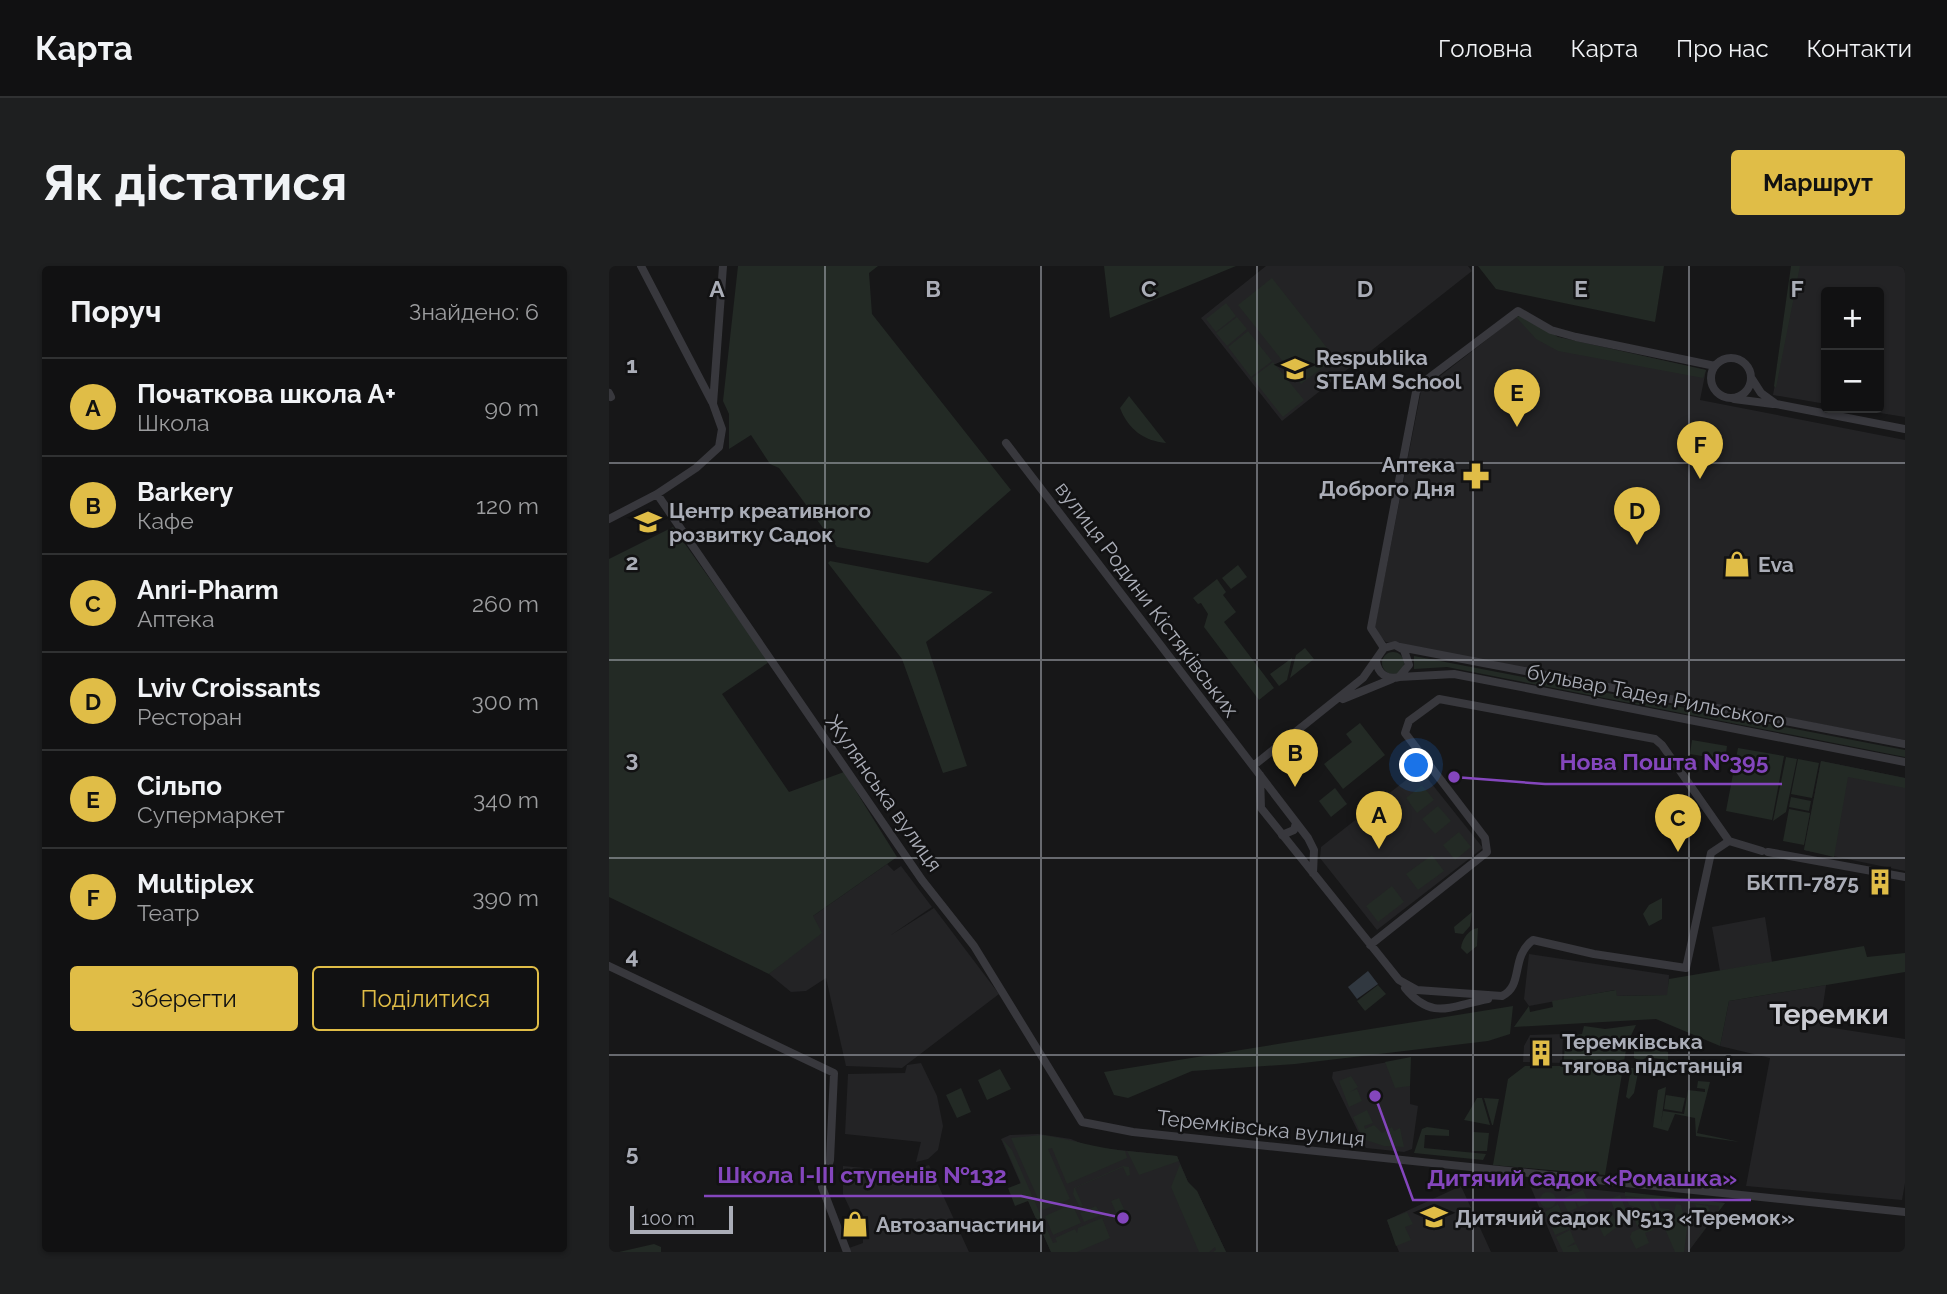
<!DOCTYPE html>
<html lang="uk">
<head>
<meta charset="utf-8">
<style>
	:root { --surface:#111112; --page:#1e1f20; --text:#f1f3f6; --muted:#9c9d9f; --line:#303132; --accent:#e0bd47 }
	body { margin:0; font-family:Raleway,sans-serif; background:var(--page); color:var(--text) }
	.controls { position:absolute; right:21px; top:21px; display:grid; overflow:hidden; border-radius:7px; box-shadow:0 2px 5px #0004 }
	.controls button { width:63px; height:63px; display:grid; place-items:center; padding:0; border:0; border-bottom:2px solid var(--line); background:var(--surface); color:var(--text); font:35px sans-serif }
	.scale { position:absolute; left:21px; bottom:18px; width:103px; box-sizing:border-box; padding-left:7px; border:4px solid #aaadb7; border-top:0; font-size:19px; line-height:24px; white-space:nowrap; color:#aaadb7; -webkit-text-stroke:5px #121213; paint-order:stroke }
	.you { position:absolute; left:808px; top:500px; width:24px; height:24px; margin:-18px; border:5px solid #fff; border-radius:50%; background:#1a73e8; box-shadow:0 0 0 10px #1a73e833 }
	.badge { display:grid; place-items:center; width:46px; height:46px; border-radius:50%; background:var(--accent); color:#111; font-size:23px; font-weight:700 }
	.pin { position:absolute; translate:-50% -58px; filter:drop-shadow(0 2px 4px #0008) }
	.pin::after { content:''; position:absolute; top:37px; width:24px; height:21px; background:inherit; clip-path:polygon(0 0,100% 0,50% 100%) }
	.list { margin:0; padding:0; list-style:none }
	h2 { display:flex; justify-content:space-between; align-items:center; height:91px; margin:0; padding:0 28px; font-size:30px }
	h2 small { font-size:23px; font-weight:400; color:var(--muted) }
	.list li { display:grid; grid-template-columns:46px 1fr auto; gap:21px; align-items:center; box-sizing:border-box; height:98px; padding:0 28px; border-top:2px solid var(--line) }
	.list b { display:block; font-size:26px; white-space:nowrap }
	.list p { margin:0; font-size:23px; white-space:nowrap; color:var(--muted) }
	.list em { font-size:23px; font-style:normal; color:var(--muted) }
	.actions { display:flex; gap:14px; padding:21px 28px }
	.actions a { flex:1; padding:16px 0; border:2px solid var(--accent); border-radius:7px; text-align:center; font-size:24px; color:var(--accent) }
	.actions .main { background:var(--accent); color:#111 }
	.map { position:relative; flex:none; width:1296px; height:986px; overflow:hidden; border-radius:7px }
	header { display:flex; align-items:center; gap:42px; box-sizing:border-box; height:98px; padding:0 35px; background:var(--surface); border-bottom:2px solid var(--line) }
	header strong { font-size:33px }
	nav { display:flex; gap:38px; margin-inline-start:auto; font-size:24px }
	.intro { display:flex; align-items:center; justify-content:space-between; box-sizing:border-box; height:168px; padding:0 42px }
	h1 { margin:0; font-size:49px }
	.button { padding:18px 32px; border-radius:7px; background:var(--accent); color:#111; font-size:24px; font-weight:700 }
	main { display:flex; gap:42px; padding:0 42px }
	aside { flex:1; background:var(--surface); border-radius:7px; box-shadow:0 2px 5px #0004 }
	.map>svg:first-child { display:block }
</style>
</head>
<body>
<header>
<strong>Карта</strong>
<nav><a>Головна</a><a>Карта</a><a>Про нас</a><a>Контакти</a></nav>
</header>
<div class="intro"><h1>Як дістатися</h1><a class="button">Маршрут</a></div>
<main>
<aside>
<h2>Поруч<small>Знайдено: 6</small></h2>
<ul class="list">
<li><span class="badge">A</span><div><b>Початкова школа А+</b><p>Школа</p></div><em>90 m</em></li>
<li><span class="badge">B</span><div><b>Barkery</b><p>Кафе</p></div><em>120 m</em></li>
<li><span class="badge">C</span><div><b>Anri-Pharm</b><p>Аптека</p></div><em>260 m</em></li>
<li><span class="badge">D</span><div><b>Lviv Croissants</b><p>Ресторан</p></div><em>300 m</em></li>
<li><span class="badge">E</span><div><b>Сільпо</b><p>Супермаркет</p></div><em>340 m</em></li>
<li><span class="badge">F</span><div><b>Multiplex</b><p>Театр</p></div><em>390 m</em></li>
</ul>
<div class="actions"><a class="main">Зберегти</a><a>Поділитися</a></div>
</aside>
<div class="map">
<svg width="1296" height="986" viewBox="0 0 1296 986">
	<rect width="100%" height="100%" fill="#171718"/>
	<!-- built -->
	<path fill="#232325" d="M657,0H859L863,5L673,155L592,52Z
		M1187,0H1296V151L1240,142H1270V26H1217V138L1164,129Z
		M908,50L949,71L1097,104L1091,134L1296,174V474L777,376L765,365L812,125Z
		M1212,495L1296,512V605L1195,584Z
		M811,503L874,582L768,664L711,592L712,581Z
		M278,598L285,605L292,600L323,641L282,669L325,642L390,728L293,802L237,800L217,712L197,725L182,726L160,708L187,685L204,650Z
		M1156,651L1163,696L1111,705L1103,661Z
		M920,688L1060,709L1059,729L1008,730L1006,724L920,740L915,733Z
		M1217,719L1211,760L1296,773V917L1293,934L1137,920L1161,792L1111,780L1120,735Z
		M954,768L953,797L914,796L915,780L921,769Z
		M801,792V838L809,840L803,883L795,886L757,882L723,812L724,806Z
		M312,797L328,830L334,860L329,884L319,893L307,896L312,876L236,868L239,808L296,807L298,799Z
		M429,868L462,873L481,881L568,890L579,916L588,925L617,986H442L392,873L401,869Z
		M320,899L360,986H241L240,982L254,977V973L248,950L242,945L234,928V900L297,906Z
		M920,917L1116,937L1079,986H949Z
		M852,920L882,986H790L778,954Z"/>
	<!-- green -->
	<path fill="#232a25" d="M129,0H269L260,7L263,48L402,224L319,297L228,281L170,202L161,198L142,169L120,183V148L114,135Z
		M495,0H627L501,52Z
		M869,0H1055L1046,56L887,23Z
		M1182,0H1191L1167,122L1165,120Z
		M663,12L726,92L692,118L629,39Z
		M617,37L627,50L607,66L597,53Z
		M915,49L949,71L1097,104L1094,112L949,85L927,73L907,51Z
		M628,51L638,63L618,80L607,67Z
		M639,65L663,95L642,111L619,81Z
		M664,96L695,134L674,151L643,112Z
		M520,130L557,177C535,175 519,163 511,142Z
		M64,261L160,396L113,428L180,526L235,506L288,591L204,650L213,667L160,708L0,631V293Z
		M221,295L384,326L317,376L358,500L334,507L293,393L219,297Z
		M629,299L638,311L622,323L613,312Z
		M608,313L617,326L614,329L627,346L615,356L665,422L650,434L595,361L599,348L592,337L589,338L584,332Z
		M696,382L705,393L681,412L687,389Z
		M773 397a11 11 0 1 1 22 0a11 11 0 1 1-22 0Z
		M805,390L1296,484V491L838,401L805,403Z
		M683,392L678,414L670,420L661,408Z
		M751,457L776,489L734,523L715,498L743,476L737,468Z
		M1083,474L1118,480L1116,494L1081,488Z
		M1129,482L1175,490L1163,554L1117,545Z
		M1177,491L1188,493L1177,546L1164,555Z
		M1189,493L1210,497L1203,532L1182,528Z
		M1212,495L1296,512V522L1239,511L1225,591L1195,584Z
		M813,519L825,534L808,547L797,532Z
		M726,522L738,538L722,551L710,535Z
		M1182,531L1202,535L1200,545L1180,541Z
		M829,540L842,555L826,568L813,553Z
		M1180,543L1201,547L1195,579L1174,575Z
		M850,566L862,581L846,594L834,579Z
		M823,589L835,605L809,624L797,608Z
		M783,620L795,636L769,656L757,640Z
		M1053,632V653L1040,660L1034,648L1040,639Z
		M863,646L861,660L854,668L846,667L845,661Z
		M869,662L868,680L858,688L852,682C853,673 860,663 869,662Z
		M1255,680L1258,691L1296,687V706L1120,735L1111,780L1047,753L905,761L920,740L921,746L944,741L943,735L1007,724L1008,730L1058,729L1060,713Z
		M769,719L777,728L756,745L748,735Z
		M904,740L901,768L879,775L686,798L583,805L519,832L505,829L495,806Z
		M1027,759L1018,778L996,909L884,899L899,813L916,800H954L957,771L973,768L975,760L996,763Z
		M1029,781L1059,786V794L1038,791L1032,795L1025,792V783Z
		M802,791L801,820L786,822L776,796Z
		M1022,802H1030L1025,827L1020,833L1017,831Z
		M391,803L402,823L378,834L369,814Z
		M742,810L749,821L741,826L748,823L753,835L740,841L730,815Z
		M1089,815L1101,816L1088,867L1131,876L1087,870L1086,852L1066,848L1059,865L1044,861L1049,824L1057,821L1052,857L1054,845L1075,848L1079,824L1096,826V823L1088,822Z
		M352,822L362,846L348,852L337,829Z
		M1057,829L1076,832L1073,846L1055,843Z
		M868,832H873L881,859L855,854Z
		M875,832L890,833L884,859H883Z
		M758,844L764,857L755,860L756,863L765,859L773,867L783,861L785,865L791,862L795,881L775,880L754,873L744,851Z
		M818,861L840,864V870L816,869L815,882L877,888L874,894L805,887L813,863Z
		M864,866L880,867L878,885H863Z
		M433,869C462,873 487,882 516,885L518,892L458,918L443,882L439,883L461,933L434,944L402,872Z
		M393,873L403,884L444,977L448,976L446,972L466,963L468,967L469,962L493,952L501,972L468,986H442L419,935L406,940L399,922L412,917Z
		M518,885L568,890L570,895L530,909Z
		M571,898L579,916L588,925L617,986H604L607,984L606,981L600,986H590L562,921Z
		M514,900L520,901L521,909L518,910L514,901L466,922L474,940H470L464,928L465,922Z
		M974,924L980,937L970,941L966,934L968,942L959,946L953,933Z
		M931 934a8 8 0 1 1 16 0a8 8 0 1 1-16 0Z
		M1016,926L1116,937L1077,986L1110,943V940L1016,930Z
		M1011,929L1017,944L1008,950L1001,933Z
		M1017,931L1040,934L1048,952L1028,960L1026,954L1033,951L1030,943L1020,939Z
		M510,932L521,956L513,960L502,935Z
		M1044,935H1049L1051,942L1060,943L1064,950L1067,938L1072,939L1078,962L1075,986H1066Z
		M463,938L472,957L444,969L436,950Z
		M949,938L954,950L946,955L955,951L960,963L946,969L936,946Z
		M1086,938L1099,940L1103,949L1094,960Z
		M487,940L492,949L475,956L471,947Z
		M1001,943L1009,960L995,971L989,958L999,953L996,946Z
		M798,946L804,958L796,961L802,974L787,980L778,954Z
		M1041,958L1044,964L1036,967L1040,977L1027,983L1021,971L1023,966Z
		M961,964L966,976L958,981L967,978L971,986H954L947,971Z
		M45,978L52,981V986H10Z"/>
	<!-- water -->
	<path fill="#313840" d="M759,705L769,718L748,733L739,721Z"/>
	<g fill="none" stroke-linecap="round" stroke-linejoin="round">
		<!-- street -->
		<path stroke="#38383d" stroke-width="8" d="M32,0L103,136
			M1102 112a20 20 0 1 1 40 0a20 20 0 1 1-40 0Z
			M1143,113L1152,127L1167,138L1296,163
			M0,127L2,131
			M1125,133L1164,138
			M397,177L699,572L705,584L704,607
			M48,228L313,614L365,680L473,856L524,866L1296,946
			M0,253L48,228L87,202L110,181L113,163L104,138L114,0
			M791,381L1296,478
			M775,382L762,362L807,126L812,118L909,45L942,64L967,71L1106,100
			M790,411L845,408L1296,496
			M734,433L783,413
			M644,500L754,412L775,382L786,379L795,384L800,399L790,411C778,414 769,408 767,395
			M651,509L652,542L790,714L808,724L893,730C915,720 901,691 924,674L985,688L1077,702L1102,587L1120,575L1153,585
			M673,569L685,564L687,557
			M1159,586L1296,611
			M761,679L878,586L876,572L796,467L800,455L830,433L1046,473L1053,479L1120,575
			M0,700L225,807L221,894L213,921L238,986
			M796,722C823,755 841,740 879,733"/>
	</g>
	<!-- grid -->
	<path fill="none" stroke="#aaadb7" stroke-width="2" stroke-opacity="0.55" d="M216,0V986M432,0V986M648,0V986M864,0V986M1080,0V986M0,197H1296M0,394H1296M0,592H1296M0,789H1296"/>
	<!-- icons -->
	<defs>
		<g id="school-bare" transform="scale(2.1)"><path d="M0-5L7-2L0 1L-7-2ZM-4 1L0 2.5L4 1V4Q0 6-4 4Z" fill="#e0bd47" stroke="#121213" stroke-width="2.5" paint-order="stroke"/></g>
		<g id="pharmacy-bare" transform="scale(2.1)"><path d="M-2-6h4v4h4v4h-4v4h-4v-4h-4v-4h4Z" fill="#e0bd47" stroke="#121213" stroke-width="2.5" paint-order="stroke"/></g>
		<g id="shop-bare" transform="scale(2.1)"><path d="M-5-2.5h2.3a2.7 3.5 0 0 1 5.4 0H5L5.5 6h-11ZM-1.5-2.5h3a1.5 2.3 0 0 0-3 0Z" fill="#e0bd47" stroke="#121213" stroke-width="2.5" paint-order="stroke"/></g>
		<g id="building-bare" transform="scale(2.1)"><path d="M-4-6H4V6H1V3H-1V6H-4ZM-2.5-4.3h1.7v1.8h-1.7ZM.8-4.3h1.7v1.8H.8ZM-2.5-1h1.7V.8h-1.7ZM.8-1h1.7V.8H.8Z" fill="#e0bd47" stroke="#121213" stroke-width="2.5" paint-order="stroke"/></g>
	</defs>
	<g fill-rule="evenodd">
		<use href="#school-bare" x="686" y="103"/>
		<use href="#pharmacy-bare" x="867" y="210"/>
		<use href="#school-bare" x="39" y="256"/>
		<use href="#shop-bare" x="1128" y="298"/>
		<use href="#building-bare" x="1271" y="616"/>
		<use href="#building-bare" x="932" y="787"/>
		<use href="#school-bare" x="825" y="951"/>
		<use href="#shop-bare" x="246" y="958"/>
	</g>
	<g text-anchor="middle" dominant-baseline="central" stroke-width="5" stroke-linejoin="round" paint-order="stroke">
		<!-- poi labels -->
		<g font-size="21" font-weight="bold" fill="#aaadb7" stroke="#121213" text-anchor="start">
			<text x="707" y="91">Respublika<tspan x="707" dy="24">STEAM School</tspan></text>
			<text x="846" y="198" text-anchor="end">Аптека<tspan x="846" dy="24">Доброго Дня</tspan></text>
			<text x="60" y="244">Центр креативного<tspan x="60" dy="24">розвитку Садок</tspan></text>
			<text x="1149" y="298">Eva</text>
			<text x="1250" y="616" text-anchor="end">БКТП-7875</text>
			<text x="953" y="775">Теремківська<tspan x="953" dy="24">тягова підстанція</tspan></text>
			<text x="846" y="951">Дитячий садок №513 «Теремок»</text>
			<text x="267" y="958">Автозапчастини</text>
		</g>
		<!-- street labels -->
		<g font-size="21" fill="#aaadb7" stroke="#121213">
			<text transform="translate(538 333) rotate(53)">вулиця Родини Кістяківських</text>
			<text transform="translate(1047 430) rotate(11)">бульвар Тадея Рильського</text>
			<text transform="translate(275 527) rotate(55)">Жулянська вулиця</text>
			<text transform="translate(652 862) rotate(6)">Теремківська вулиця</text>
		</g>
		<!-- district labels -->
		<g font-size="28" font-weight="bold" fill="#cbccd3" stroke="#121213">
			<text x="1220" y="748">Теремки</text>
		</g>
	</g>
	<g font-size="23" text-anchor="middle" font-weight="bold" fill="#aaadb7" stroke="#121213" stroke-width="5" stroke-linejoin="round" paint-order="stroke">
		<text x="108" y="31">A</text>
		<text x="324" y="31">B</text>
		<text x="540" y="31">C</text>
		<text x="756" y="31">D</text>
		<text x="972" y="31">E</text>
		<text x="1188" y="31">F</text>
		<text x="23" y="107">1</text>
		<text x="23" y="304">2</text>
		<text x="23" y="501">3</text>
		<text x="23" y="698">4</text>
		<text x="23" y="895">5</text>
	</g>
	<!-- callouts -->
	<path fill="none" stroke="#8446bd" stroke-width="2.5" d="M845 511L936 518H1173M514 952L412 930H95M766 830L804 934H1142"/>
	<g fill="#8446bd" stroke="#121213" stroke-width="2.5">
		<circle cx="845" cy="511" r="7"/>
		<circle cx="514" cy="952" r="7"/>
		<circle cx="766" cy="830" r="7"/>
	</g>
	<g font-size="23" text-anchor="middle" font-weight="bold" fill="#8446bd" stroke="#121213" stroke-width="5" stroke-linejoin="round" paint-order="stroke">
		<text x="1055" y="504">Нова Пошта №395</text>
		<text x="253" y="917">Школа І-ІІІ ступенів №132</text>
		<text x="973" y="920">Дитячий садок «Ромашка»</text>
	</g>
</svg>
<div class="controls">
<button>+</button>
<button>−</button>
</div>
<div class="scale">100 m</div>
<div class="you"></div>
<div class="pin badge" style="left:770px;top:583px">A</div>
<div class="pin badge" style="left:686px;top:521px">B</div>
<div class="pin badge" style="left:1069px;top:586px">C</div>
<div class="pin badge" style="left:1028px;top:279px">D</div>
<div class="pin badge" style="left:908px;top:161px">E</div>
<div class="pin badge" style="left:1091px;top:213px">F</div>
</div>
</main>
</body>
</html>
